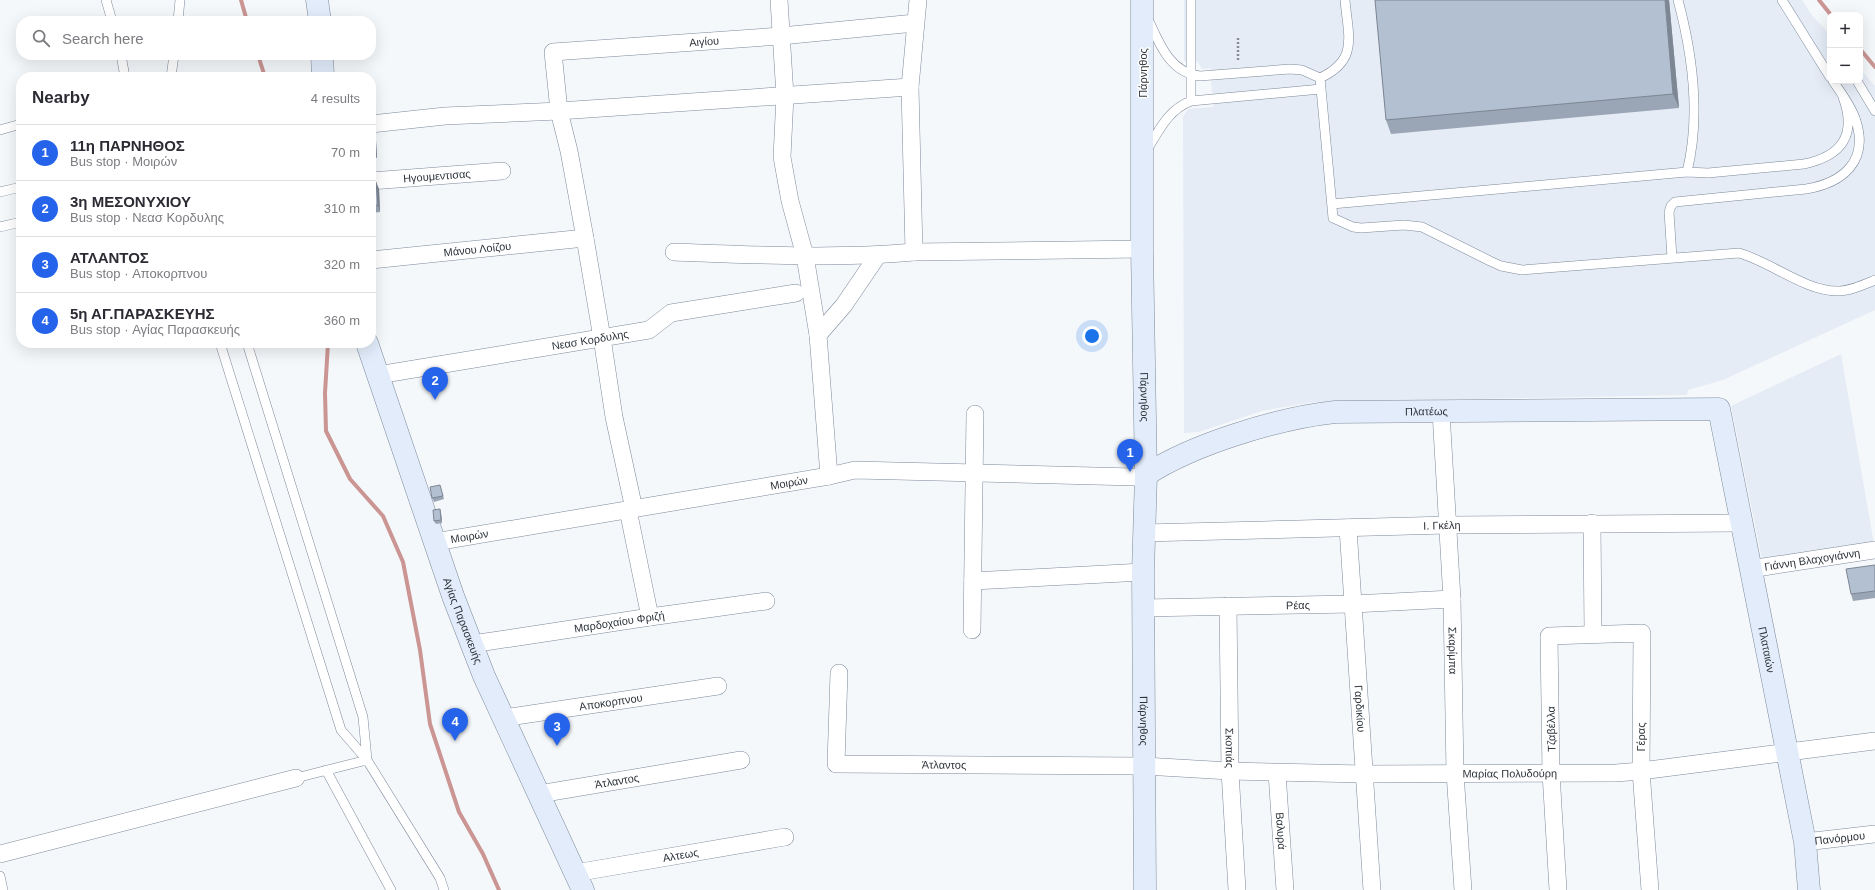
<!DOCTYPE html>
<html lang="en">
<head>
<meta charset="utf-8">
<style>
	:root { --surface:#fff; --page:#f2f2f3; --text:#2b2b33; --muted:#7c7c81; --line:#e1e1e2; --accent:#2563eb }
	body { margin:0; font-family:Helvetica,sans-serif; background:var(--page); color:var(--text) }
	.controls { position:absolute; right:12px; top:12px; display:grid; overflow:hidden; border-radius:8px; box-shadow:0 4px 16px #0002 }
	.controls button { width:36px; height:36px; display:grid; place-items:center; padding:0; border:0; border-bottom:1px solid var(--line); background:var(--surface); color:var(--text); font:20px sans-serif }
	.you { position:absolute; left:1092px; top:336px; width:14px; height:14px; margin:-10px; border:3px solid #fff; border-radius:50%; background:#1a73e8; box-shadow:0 0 0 6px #1a73e833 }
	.badge { display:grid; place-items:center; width:26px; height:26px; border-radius:50%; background:var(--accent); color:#fff; font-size:13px; font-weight:700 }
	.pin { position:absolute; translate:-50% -33px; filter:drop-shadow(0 1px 2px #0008) }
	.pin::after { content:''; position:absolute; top:21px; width:14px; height:12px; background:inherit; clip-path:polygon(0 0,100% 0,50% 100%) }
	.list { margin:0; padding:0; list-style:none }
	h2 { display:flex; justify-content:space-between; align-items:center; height:52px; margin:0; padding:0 16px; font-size:17px }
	h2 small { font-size:13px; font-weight:400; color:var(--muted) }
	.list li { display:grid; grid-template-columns:26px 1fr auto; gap:12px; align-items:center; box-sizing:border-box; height:56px; padding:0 16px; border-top:1px solid var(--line) }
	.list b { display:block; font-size:15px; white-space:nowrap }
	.list p { margin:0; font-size:13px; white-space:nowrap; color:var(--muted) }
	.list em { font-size:13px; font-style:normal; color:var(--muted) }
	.icon { flex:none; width:22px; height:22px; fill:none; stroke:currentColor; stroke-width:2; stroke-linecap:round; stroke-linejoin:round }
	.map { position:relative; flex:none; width:1875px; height:890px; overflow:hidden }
	.search { position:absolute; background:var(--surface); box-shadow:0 4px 16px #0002; left:16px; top:16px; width:360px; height:44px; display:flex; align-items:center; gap:10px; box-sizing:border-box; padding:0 14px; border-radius:16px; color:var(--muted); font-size:15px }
	.panel { position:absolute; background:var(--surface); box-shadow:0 4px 16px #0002; left:16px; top:72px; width:360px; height:276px; border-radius:16px }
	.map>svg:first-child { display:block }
</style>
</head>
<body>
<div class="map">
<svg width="1875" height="890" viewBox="0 0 1875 890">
	<rect width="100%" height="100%" fill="#f5f8fb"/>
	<!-- built -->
	<path fill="#e5ecf6" d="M1184,0H1802L1811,14L1830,35V81H1860V69L1875,86V310L1723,380L1688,390L1687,395L1314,402L1262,411L1199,432L1184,433L1183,117L1188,109L1213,107L1210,68L1202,69L1197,61H1184Z
		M1841,354L1874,544L1762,559L1731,406Z"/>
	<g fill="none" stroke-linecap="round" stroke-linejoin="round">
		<!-- stream -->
		<path stroke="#ca9593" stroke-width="4" d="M241,0L247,21
			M1819,0L1831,15
			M1860,49L1875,67
			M258,55L265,77
			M328,343L325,393L326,431L350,479L383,516L403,562L420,650L430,724L459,812L483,854L499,890"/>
		<!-- lane casing -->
		<g stroke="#7d899a" stroke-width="10">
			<path id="lane" d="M106,0L112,21
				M1191,0V101
				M1678,0C1693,56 1701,115 1687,172
				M1782,0L1830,77
				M1148,19C1159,43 1170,73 1200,76L1290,69L1302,70L1320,78
				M178,21L180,0
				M121,55L125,77
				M171,77L174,55
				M1320,78L1333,218L1353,227L1361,228L1404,225L1422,227L1490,261L1501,266L1522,270L1739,253C1771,262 1805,291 1837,291C1850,291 1863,285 1875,280
				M1320,78C1359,60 1348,36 1345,0
				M1857,81L1875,111
				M0,130L21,124
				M1147,150C1159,130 1169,109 1191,101L1321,89
				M0,192L21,187
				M1332,204L1687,172L1708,173L1804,164C1842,156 1857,135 1843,97
				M0,227L21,222
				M1672,258L1669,212L1671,206L1675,202L1806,189C1842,183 1869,162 1856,121C1852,107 1841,93 1833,81
				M220,343L341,730L367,760L440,878L444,890
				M247,343L363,717L367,760
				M326,770L391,890
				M296,778L367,760
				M0,876L3,890"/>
		</g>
		<!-- street casing -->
		<g stroke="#7d899a" stroke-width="18">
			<g id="street">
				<path d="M779,0L785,96L782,157L790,201L805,256L818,335"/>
				<path d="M371,124L445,116L559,111L910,87"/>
				<path id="s1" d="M371,181L502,171"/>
				<path d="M674,252C754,255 835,259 914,252L1142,249"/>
				<path d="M914,252L910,87L918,0"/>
				<path id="s2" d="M371,260L585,238"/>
				<path id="s3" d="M378,375L649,330L671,313L796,293"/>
				<path id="s4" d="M1441,412L1452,599L1455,773L1463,890"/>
				<path d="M829,476L818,335L844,305L878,255"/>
				<path id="s5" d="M634,509L614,417L602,338L585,238L569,151L559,111L553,52L781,36L915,23"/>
				<path d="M628,510L650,617"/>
				<path d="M1592,523L1593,633"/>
				<path id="s6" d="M1348,528L1372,890"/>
				<path id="s7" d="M1144,533L1448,525L1741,523"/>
				<path id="s8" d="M435,542L829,476L855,470L1135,477L1146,475"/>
				<path id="s9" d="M1750,569L1875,550"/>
				<path d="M973,581L1143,572"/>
				<path id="s10" d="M1228,606L1230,771L1237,890"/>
				<path id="s11" d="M1144,608L1353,604L1452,599"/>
				<path d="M972,630L975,414"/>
				<path id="s12" d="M472,644L650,617L766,601"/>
				<path id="s13" d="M839,673L836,764L1144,766L1230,771L1364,774L1616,773L1641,771L1875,741"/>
				<path id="s14" d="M503,718L718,686"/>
				<path id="s15" d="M1277,773L1285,890"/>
				<path id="s16" d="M539,794L741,760"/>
				<path id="s17" d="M1805,842L1875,834"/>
				<path d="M0,854L296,778"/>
				<path id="s18" d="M575,873L785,837"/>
				<path d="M1558,890L1551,773L1549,636L1642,633L1641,771L1650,890"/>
			</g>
		</g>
		<!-- secondary casing -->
		<g stroke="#7d899a" stroke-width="23">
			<g id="secondary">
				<path d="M317,0L320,21"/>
				<path id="s19" d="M1142,0V249L1146,475L1143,572L1145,890"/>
				<path d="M322,55L323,77"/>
				<path id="s20" d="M367,343L453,596L484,676L583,890"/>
				<path id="s21" d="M1146,475C1193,444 1279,418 1335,412L1719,409L1805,842L1809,890"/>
			</g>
		</g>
		<!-- path -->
		<path stroke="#888c92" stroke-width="2.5" stroke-dasharray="2 2" stroke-linecap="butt" d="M1238,38V62"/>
		<!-- lane -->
		<use href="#lane" stroke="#fff" stroke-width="9"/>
		<!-- street -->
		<use href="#street" stroke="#fff" stroke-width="17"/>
		<!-- secondary -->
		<use href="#secondary" stroke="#e2ecfa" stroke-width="22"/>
	</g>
	<!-- wall -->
	<path fill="#9aa5b5" d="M1375,0H1669L1679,108L1391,134L1386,120Z
		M371,134H373L376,141L377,158H371Z
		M371,182H376L379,189L380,212L371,213Z
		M440,485L444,499L434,502L432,498Z
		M440,509L441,513L442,523L436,524L434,521Z
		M1875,565V598L1853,601L1851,594Z"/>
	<!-- shaded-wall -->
	<path fill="#7d8693" d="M1665,0H1669L1679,108L1673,94Z
		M373,134L376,141L377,158L374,151Z
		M376,182L379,189L380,212L378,205Z
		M440,509L441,513L442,523L441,520Z"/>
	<!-- building -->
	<path fill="#b3c0d2" stroke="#7d8693" d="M1375,0H1665L1673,94L1386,120Z
		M371,134H373L374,151H371Z
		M371,182H376L378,205L371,206Z
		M440,485L443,496L432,498L430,487Z
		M440,509L441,520L434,521L433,510Z
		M1875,565V591L1851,594L1846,569Z"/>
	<g text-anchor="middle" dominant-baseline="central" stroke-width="3" stroke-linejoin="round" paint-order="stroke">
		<!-- street labels -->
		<g font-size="11" fill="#2e343b" stroke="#fff">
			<text stroke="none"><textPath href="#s5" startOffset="616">Αιγίου</textPath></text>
			<text transform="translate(1143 73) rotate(-90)">Πάρνηθος</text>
			<text stroke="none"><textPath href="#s1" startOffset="66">Ηγουμεντισας</textPath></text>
			<text stroke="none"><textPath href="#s2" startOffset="107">Μάνου Λοίζου</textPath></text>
			<text stroke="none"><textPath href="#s3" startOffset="215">Νεασ Κορδυλης</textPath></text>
			<text stroke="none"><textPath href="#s19" startOffset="397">Πάρνηθος</textPath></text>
			<text stroke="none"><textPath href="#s21" startOffset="292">Πλατέως</textPath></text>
			<text stroke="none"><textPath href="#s8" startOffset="359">Μοιρών</textPath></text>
			<text stroke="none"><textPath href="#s7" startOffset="298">Ι. Γκέλη</textPath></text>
			<text stroke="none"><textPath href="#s8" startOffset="35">Μοιρών</textPath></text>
			<text stroke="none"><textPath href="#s9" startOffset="63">Γιάννη Βλαχογιάννη</textPath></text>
			<text stroke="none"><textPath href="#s11" startOffset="154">Ρέας</textPath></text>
			<text stroke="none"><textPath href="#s20" startOffset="294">Αγίας Παρασκευής</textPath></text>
			<text stroke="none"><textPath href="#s12" startOffset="149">Μαρδοχαίου Φριζή</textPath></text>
			<text stroke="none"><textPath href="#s21" startOffset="830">Πλαταιών</textPath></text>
			<text stroke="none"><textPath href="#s4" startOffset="239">Σκαρίμπα</textPath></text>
			<text stroke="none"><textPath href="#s14" startOffset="109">Αποκορπνου</textPath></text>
			<text stroke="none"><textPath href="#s6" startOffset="181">Γαρδικίου</textPath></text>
			<text stroke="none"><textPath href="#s19" startOffset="721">Πάρνηθος</textPath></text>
			<text transform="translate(1551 729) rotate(-91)">Τζαβέλλα</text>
			<text transform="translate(1641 737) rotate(-90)">Γέρας</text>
			<text stroke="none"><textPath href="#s10" startOffset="142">Σκοπιάς</textPath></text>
			<text stroke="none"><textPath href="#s13" startOffset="199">Άτλαντος</textPath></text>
			<text stroke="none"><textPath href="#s13" startOffset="765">Μαρίας Πολυδούρη</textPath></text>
			<text stroke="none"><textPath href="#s16" startOffset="79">Άτλαντος</textPath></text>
			<text stroke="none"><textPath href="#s15" startOffset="58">Βαλυρά</textPath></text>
			<text stroke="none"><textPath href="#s17" startOffset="35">Πανόρμου</textPath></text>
			<text stroke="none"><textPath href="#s18" startOffset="107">Αλτεως</textPath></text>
		</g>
	</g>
</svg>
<div class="controls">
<button>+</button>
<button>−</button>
</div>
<div class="you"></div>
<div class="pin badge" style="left:1130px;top:472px">1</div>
<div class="pin badge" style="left:435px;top:400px">2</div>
<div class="pin badge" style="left:557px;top:746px">3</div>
<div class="pin badge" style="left:455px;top:741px">4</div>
<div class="search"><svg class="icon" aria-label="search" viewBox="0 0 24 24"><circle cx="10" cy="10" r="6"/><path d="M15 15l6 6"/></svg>Search here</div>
<section class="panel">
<h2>Nearby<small>4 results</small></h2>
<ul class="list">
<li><span class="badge">1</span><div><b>11η ΠΑΡΝΗΘΟΣ</b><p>Bus stop · Μοιρών</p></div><em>70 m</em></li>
<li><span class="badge">2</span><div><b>3η ΜΕΣΟΝΥΧΙΟΥ</b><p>Bus stop · Νεασ Κορδυλης</p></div><em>310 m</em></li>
<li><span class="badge">3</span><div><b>ΑΤΛΑΝΤΟΣ</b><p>Bus stop · Αποκορπνου</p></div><em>320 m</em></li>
<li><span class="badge">4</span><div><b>5η ΑΓ.ΠΑΡΑΣΚΕΥΗΣ</b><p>Bus stop · Αγίας Παρασκευής</p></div><em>360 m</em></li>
</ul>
</section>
</div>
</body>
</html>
